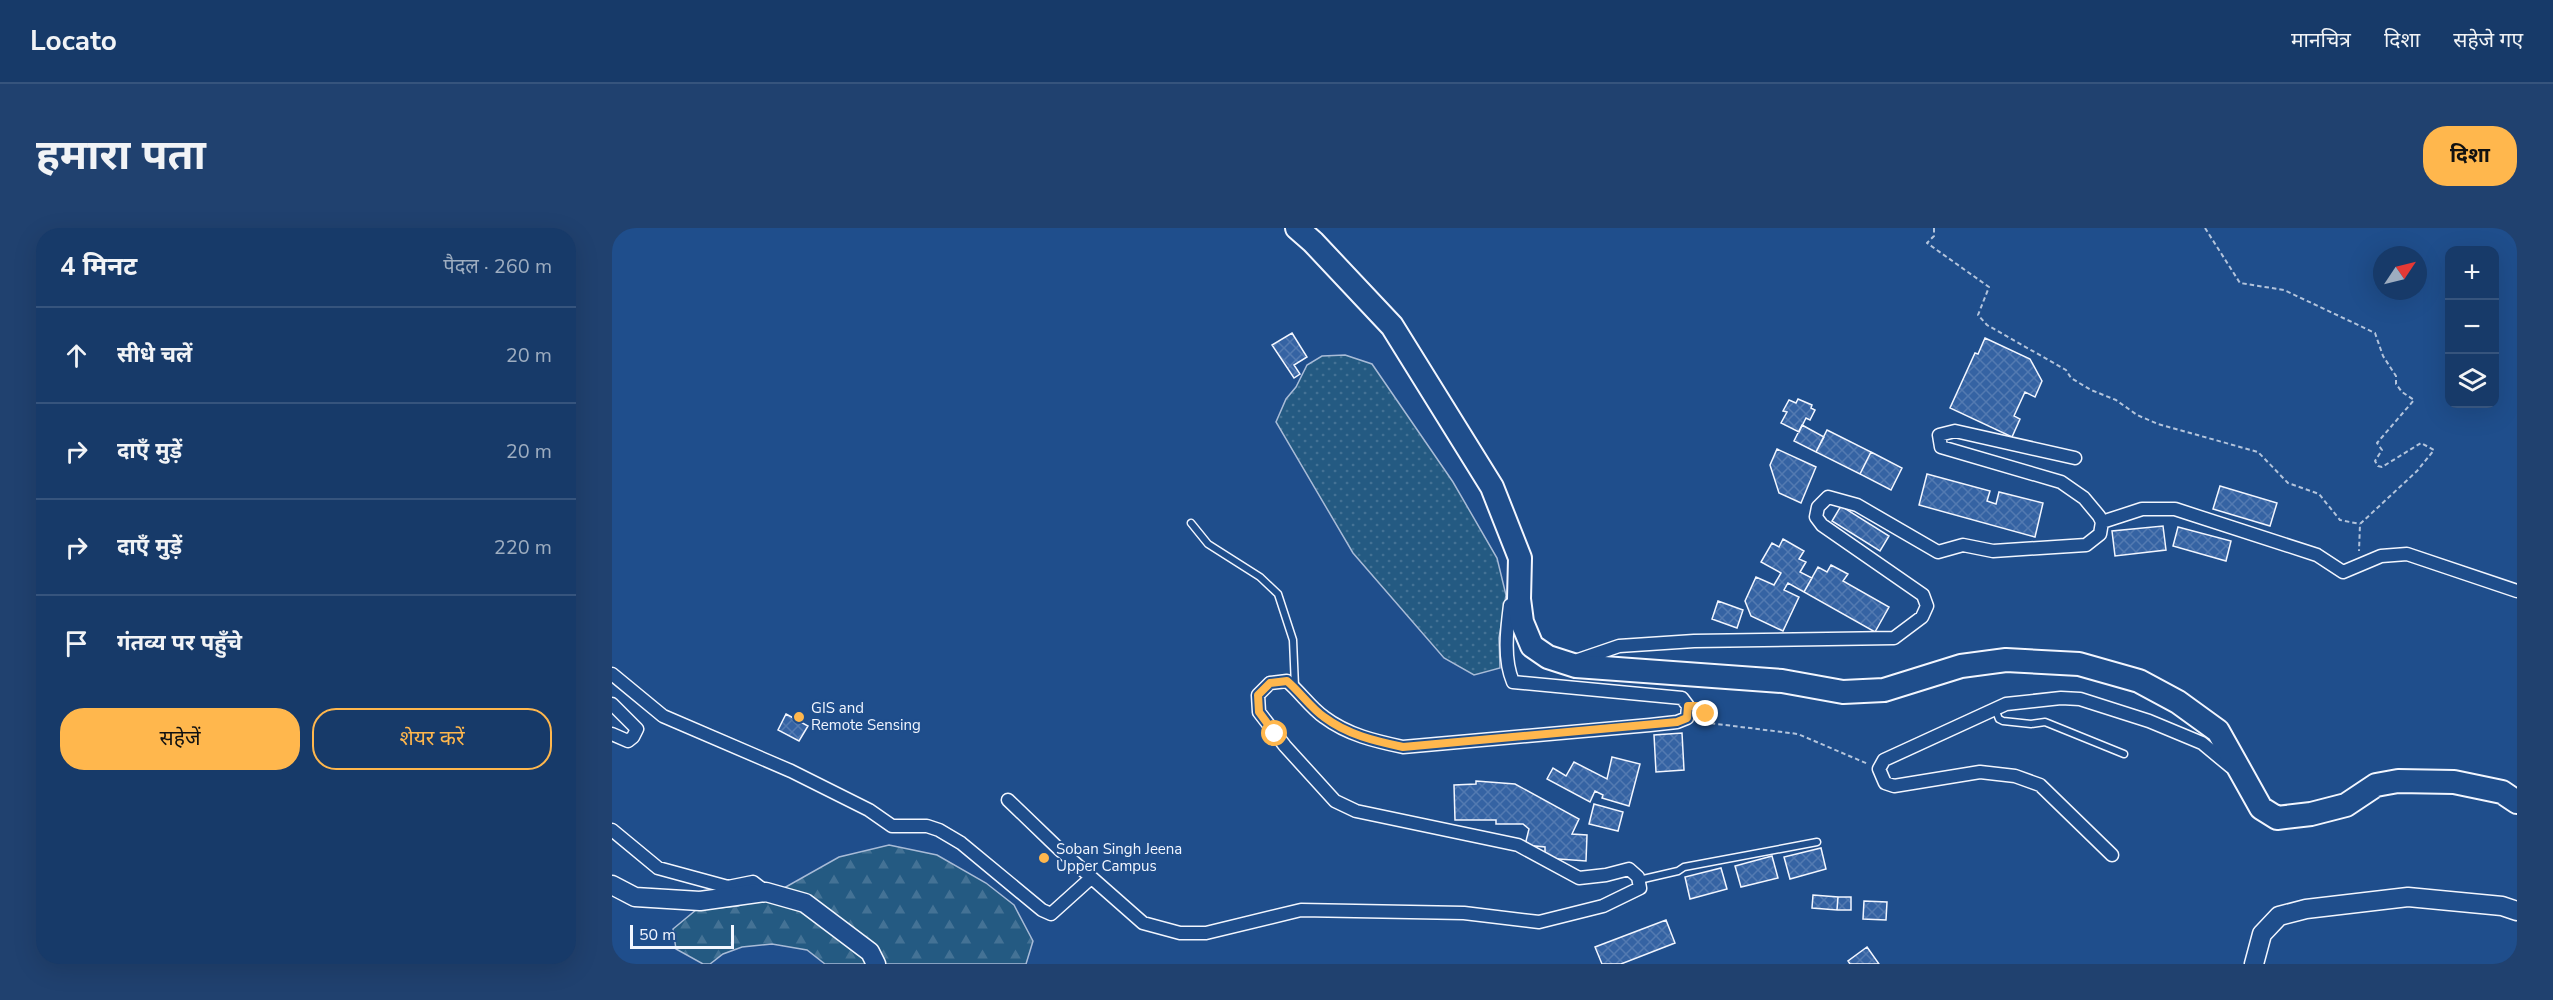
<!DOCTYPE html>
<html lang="hi">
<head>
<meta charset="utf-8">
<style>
	:root { --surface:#173a69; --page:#20416f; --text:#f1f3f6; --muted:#9eadc0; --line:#36547d; --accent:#ffb74d }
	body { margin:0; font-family:"Nunito Sans","Noto Sans Devanagari",sans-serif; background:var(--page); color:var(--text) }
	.controls { position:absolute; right:18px; top:18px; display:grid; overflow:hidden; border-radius:12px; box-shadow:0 6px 24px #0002 }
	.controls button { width:54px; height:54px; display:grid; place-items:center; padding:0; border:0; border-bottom:2px solid var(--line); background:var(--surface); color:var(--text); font:30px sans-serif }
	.compass { position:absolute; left:1761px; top:18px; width:54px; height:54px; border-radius:50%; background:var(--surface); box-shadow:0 6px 24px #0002; rotate:55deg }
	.scale { position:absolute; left:18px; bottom:15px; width:104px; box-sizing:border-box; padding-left:6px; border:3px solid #f2f6ff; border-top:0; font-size:16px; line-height:21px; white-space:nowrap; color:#f2f6ff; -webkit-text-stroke:4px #1f4e8c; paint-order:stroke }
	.stop { position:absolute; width:18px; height:18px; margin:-14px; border:4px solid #ffb74d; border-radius:50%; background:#fff }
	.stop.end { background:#ffb74d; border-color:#fff; box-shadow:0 2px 6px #0008 }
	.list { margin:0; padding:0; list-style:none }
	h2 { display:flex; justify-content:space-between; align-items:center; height:78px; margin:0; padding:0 24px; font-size:26px }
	h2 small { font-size:20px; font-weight:400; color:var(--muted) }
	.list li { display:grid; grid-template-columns:39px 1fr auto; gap:18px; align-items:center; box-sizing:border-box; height:96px; padding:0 24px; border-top:2px solid var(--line) }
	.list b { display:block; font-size:22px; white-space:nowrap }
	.list em { font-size:20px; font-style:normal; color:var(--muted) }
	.actions { display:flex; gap:12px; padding:18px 24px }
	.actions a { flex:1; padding:14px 0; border:2px solid var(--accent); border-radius:24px; text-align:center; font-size:21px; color:var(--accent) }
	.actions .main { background:var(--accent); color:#111 }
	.icon { flex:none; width:33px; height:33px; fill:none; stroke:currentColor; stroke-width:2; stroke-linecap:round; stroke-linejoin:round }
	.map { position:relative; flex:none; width:1905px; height:736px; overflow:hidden; border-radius:24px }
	header { display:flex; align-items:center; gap:36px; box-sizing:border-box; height:84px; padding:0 30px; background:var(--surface); border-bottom:2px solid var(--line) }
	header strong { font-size:28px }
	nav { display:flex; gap:33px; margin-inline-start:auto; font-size:21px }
	.intro { display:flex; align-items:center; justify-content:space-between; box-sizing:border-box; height:144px; padding:0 36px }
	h1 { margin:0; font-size:42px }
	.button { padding:15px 27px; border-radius:24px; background:var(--accent); color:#111; font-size:21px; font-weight:700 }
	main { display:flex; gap:36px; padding:0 36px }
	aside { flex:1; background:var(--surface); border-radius:24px; box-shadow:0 6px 24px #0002 }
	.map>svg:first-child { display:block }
</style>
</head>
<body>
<header>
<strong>Locato</strong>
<nav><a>मानचित्र</a><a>दिशा</a><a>सहेजे गए</a></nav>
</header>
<div class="intro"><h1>हमारा पता</h1><a class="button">दिशा</a></div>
<main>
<aside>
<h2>4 मिनट<small>पैदल · 260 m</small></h2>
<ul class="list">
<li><svg class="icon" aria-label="ahead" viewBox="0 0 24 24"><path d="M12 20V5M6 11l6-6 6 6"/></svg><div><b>सीधे चलें</b></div><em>20 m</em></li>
<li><svg class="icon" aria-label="right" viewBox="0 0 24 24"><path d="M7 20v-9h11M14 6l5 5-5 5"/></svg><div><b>दाएँ मुड़ें</b></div><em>20 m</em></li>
<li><svg class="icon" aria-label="right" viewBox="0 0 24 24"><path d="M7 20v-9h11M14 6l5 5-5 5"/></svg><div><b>दाएँ मुड़ें</b></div><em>220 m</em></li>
<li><svg class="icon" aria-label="arrive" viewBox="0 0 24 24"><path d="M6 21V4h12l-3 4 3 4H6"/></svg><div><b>गंतव्य पर पहुँचे</b></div></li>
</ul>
<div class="actions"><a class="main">सहेजें</a><a>शेयर करें</a></div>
</aside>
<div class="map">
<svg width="1905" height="736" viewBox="0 0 1905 736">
	<defs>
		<pattern id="forest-firs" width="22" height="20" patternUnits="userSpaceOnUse" patternTransform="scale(1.5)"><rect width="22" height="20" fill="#245a82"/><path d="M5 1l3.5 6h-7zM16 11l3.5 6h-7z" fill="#447295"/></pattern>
		<pattern id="park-dots" width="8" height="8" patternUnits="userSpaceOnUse" patternTransform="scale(1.5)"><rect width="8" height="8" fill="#245a82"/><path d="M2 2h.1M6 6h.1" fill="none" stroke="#447295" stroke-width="1.8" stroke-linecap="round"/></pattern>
		<pattern id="building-cross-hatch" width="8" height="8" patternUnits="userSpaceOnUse" patternTransform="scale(1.5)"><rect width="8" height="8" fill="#3563a3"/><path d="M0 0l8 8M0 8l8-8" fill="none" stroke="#537ab1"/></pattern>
	</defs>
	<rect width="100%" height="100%" fill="#1f4e8c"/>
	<!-- forest -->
	<path fill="url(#forest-firs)" stroke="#a8bbd7" stroke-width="1.5" d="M277,617L325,627L374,655L402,677L421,713L414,736H213L195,722L160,716L130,719L111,726L98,736H91L64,721L61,701L84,682L126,678L172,660L227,629Z"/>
	<!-- park -->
	<path fill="url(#park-dots)" stroke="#a8bbd7" stroke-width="1.5" d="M733,127L760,136L841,254L885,330L894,367L887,410L888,440L862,447L832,430L741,325L664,194L674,171L684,159L695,137L710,128Z"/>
	<!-- building -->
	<path fill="url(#building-cross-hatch)" stroke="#f2f6ff" stroke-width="1.5" d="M680,105L695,129L682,137L688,146L682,150L660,117Z
		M1373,110L1418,131L1430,153L1423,169L1413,164L1402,188L1408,191L1400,209L1338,180L1363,125L1366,126Z
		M1186,171L1200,177L1199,180L1203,182L1198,192L1194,190L1187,204L1169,195L1175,184L1171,183L1177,172L1184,175Z
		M1190,197L1212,209L1204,224L1182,213Z
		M1215,202L1259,224L1248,246L1204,224Z
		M1165,221L1204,239L1189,275L1167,265L1158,237Z
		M1259,224L1290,240L1279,262L1248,246Z
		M1315,246L1378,263L1375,273L1384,276L1387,264L1431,275L1423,309L1307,277Z
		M1608,258L1665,275L1658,298L1601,281Z
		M1229,278L1277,308L1268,323L1220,293Z
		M1551,298L1554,322L1503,328L1500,303Z
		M1566,299L1619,313L1614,333L1561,318Z
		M1171,311L1192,323L1187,331L1194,334L1188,344L1200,350L1192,364L1176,355L1172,362L1187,369L1171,403L1139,388L1133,373L1144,349L1162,357L1169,345L1149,334L1160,315L1167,319Z
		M1219,337L1236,346L1231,353L1277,379L1263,404L1192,364L1206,339L1215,344Z
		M1106,373L1131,382L1125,400L1100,391Z
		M174,486L196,498L187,513L166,502Z
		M1070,505L1072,542L1044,544L1042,507Z
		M1000,529L1028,536L1017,578L990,570L991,567L983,563L978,574L935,551L941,540L954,548L962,534L995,551Z
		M864,553L903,556L967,591L960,606L975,607L974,633L933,630V619L913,617L917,601L911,596H884V592H843L842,557L864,556Z
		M982,576L1011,584L1006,603L977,596Z
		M1209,620L1214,641L1178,651L1172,629Z
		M1160,628L1166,650L1129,659L1123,638Z
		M1109,640L1115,661L1078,671L1073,649Z
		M1201,667L1226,669L1225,682L1200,680Z
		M1226,669H1239V682H1225Z
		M1252,673L1275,674L1274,692L1251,691Z
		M1054,692L1063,715L1009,736H990L983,719Z
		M1255,719L1267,736H1238L1236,733Z"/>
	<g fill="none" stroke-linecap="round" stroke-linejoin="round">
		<!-- lane casing -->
		<g stroke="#f2f6ff" stroke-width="9">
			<path id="lane" d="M579,295L596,316L648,349L666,366L681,412L683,459
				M1383,481L1387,491L1391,493L1419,496L1433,494L1512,526
				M1027,652L1066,643L1072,639L1205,614"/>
		</g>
		<!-- street casing -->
		<g stroke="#f2f6ff" stroke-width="15">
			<path id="street" d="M1490,294L1530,281H1563L1705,327L1731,344L1769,328L1795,326L1905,363
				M966,432L1007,418L1082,413L1282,410L1310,389L1315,378L1311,367L1210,297L1204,289L1206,279L1216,269L1245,277L1326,324L1351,317L1381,323L1474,317L1488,306L1490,294L1487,288L1472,270L1449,254L1329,219L1327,207L1343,203L1463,230
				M0,446L51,488L179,543L257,582L280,598H315L327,602L349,615L430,682L439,686L479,650
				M0,476L25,501L21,509L16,513L0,506
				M396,572L447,621L531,695L568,705H594L689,682L852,685L927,694L991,678L1028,660L1026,649L1017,641L994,647L967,650L906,617L744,583L723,573L673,518L647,484L646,467L658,455L675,453C688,464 699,480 712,489C736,507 763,513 791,519L1038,497L1065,494L1075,490L1076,478L1070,470L901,454C891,431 895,401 898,377L906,372
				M0,602L46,640L116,659L141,654L154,664
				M1500,627L1428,557L1403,548L1368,544L1282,558L1273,555L1267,541L1272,532L1394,476L1449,470L1468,471L1537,493L1590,515L1619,539"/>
		</g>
		<!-- secondary casing -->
		<g stroke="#f2f6ff" stroke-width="21">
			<path id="secondary" d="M0,657L23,669L88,673L154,664L193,675L258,724L264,736
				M1642,736L1650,706L1667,688L1694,681L1796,669L1890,678L1905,683"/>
		</g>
		<!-- highway casing -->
		<g stroke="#f2f6ff" stroke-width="26">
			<path id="highway" d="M685,0L701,14L780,98L880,259L908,330L907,371L910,394L920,418L936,429L964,438L1170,453L1231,464L1272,462L1349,438L1394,432L1467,436L1527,453L1566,474L1606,503L1649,580L1665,590L1699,586L1734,577L1764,557L1786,553L1842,554L1890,564L1905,574"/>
		</g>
		<!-- path -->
		<path stroke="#b3c4dc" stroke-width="2" stroke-dasharray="4.5 3" stroke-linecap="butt" d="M1322,0V8L1315,15L1377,59L1366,87L1375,97L1454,142L1459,150L1479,162L1504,172L1525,187L1546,196L1646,224L1676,255L1707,266L1728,292L1748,296
			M1593,0L1628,55L1672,62L1763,105L1771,128L1784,148V156L1790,164L1802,172L1765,215L1770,222L1763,233L1766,238L1770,239L1809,215L1822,222L1805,243L1748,296L1747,323
			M1090,478H1093L1095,492L1097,495L1186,506L1256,536"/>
		<!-- lane -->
		<use href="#lane" stroke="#1f4e8c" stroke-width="6"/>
		<!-- street -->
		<use href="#street" stroke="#1f4e8c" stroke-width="12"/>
		<!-- secondary -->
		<use href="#secondary" stroke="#1f4e8c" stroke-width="18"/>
		<!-- highway -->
		<use href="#highway" stroke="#1f4e8c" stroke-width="22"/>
	</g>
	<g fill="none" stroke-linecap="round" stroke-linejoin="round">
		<!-- route -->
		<path stroke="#ffb74d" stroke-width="8" d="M663,506L647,484L646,467L658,455L675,453C688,464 699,480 712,489C736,507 763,513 791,519L1065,494L1075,490L1076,478H1093L1094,486"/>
	</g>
	<!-- markers -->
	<g fill="#ffb74d" stroke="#1f4e8c" stroke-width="2">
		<circle cx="187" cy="489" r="6"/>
		<circle cx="432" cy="630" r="6"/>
	</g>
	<g text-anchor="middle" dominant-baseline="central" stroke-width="4.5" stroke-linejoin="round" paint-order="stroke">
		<!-- poi labels -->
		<g font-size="15" fill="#f2f6ff" stroke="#1f4e8c" text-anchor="start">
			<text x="199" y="480">GIS and<tspan x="199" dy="17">Remote Sensing</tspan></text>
			<text x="444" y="621">Soban Singh Jeena<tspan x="444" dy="17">Upper Campus</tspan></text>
		</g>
	</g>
</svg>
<div class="controls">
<button>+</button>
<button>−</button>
<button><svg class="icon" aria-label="layers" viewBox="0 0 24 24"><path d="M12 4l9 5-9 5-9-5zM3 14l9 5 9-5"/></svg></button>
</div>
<svg class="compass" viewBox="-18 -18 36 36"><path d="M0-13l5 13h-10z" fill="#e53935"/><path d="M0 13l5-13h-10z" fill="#9eadc0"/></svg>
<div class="scale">50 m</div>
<div class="stop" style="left:663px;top:506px"></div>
<div class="stop end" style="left:1094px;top:486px"></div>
</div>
</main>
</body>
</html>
